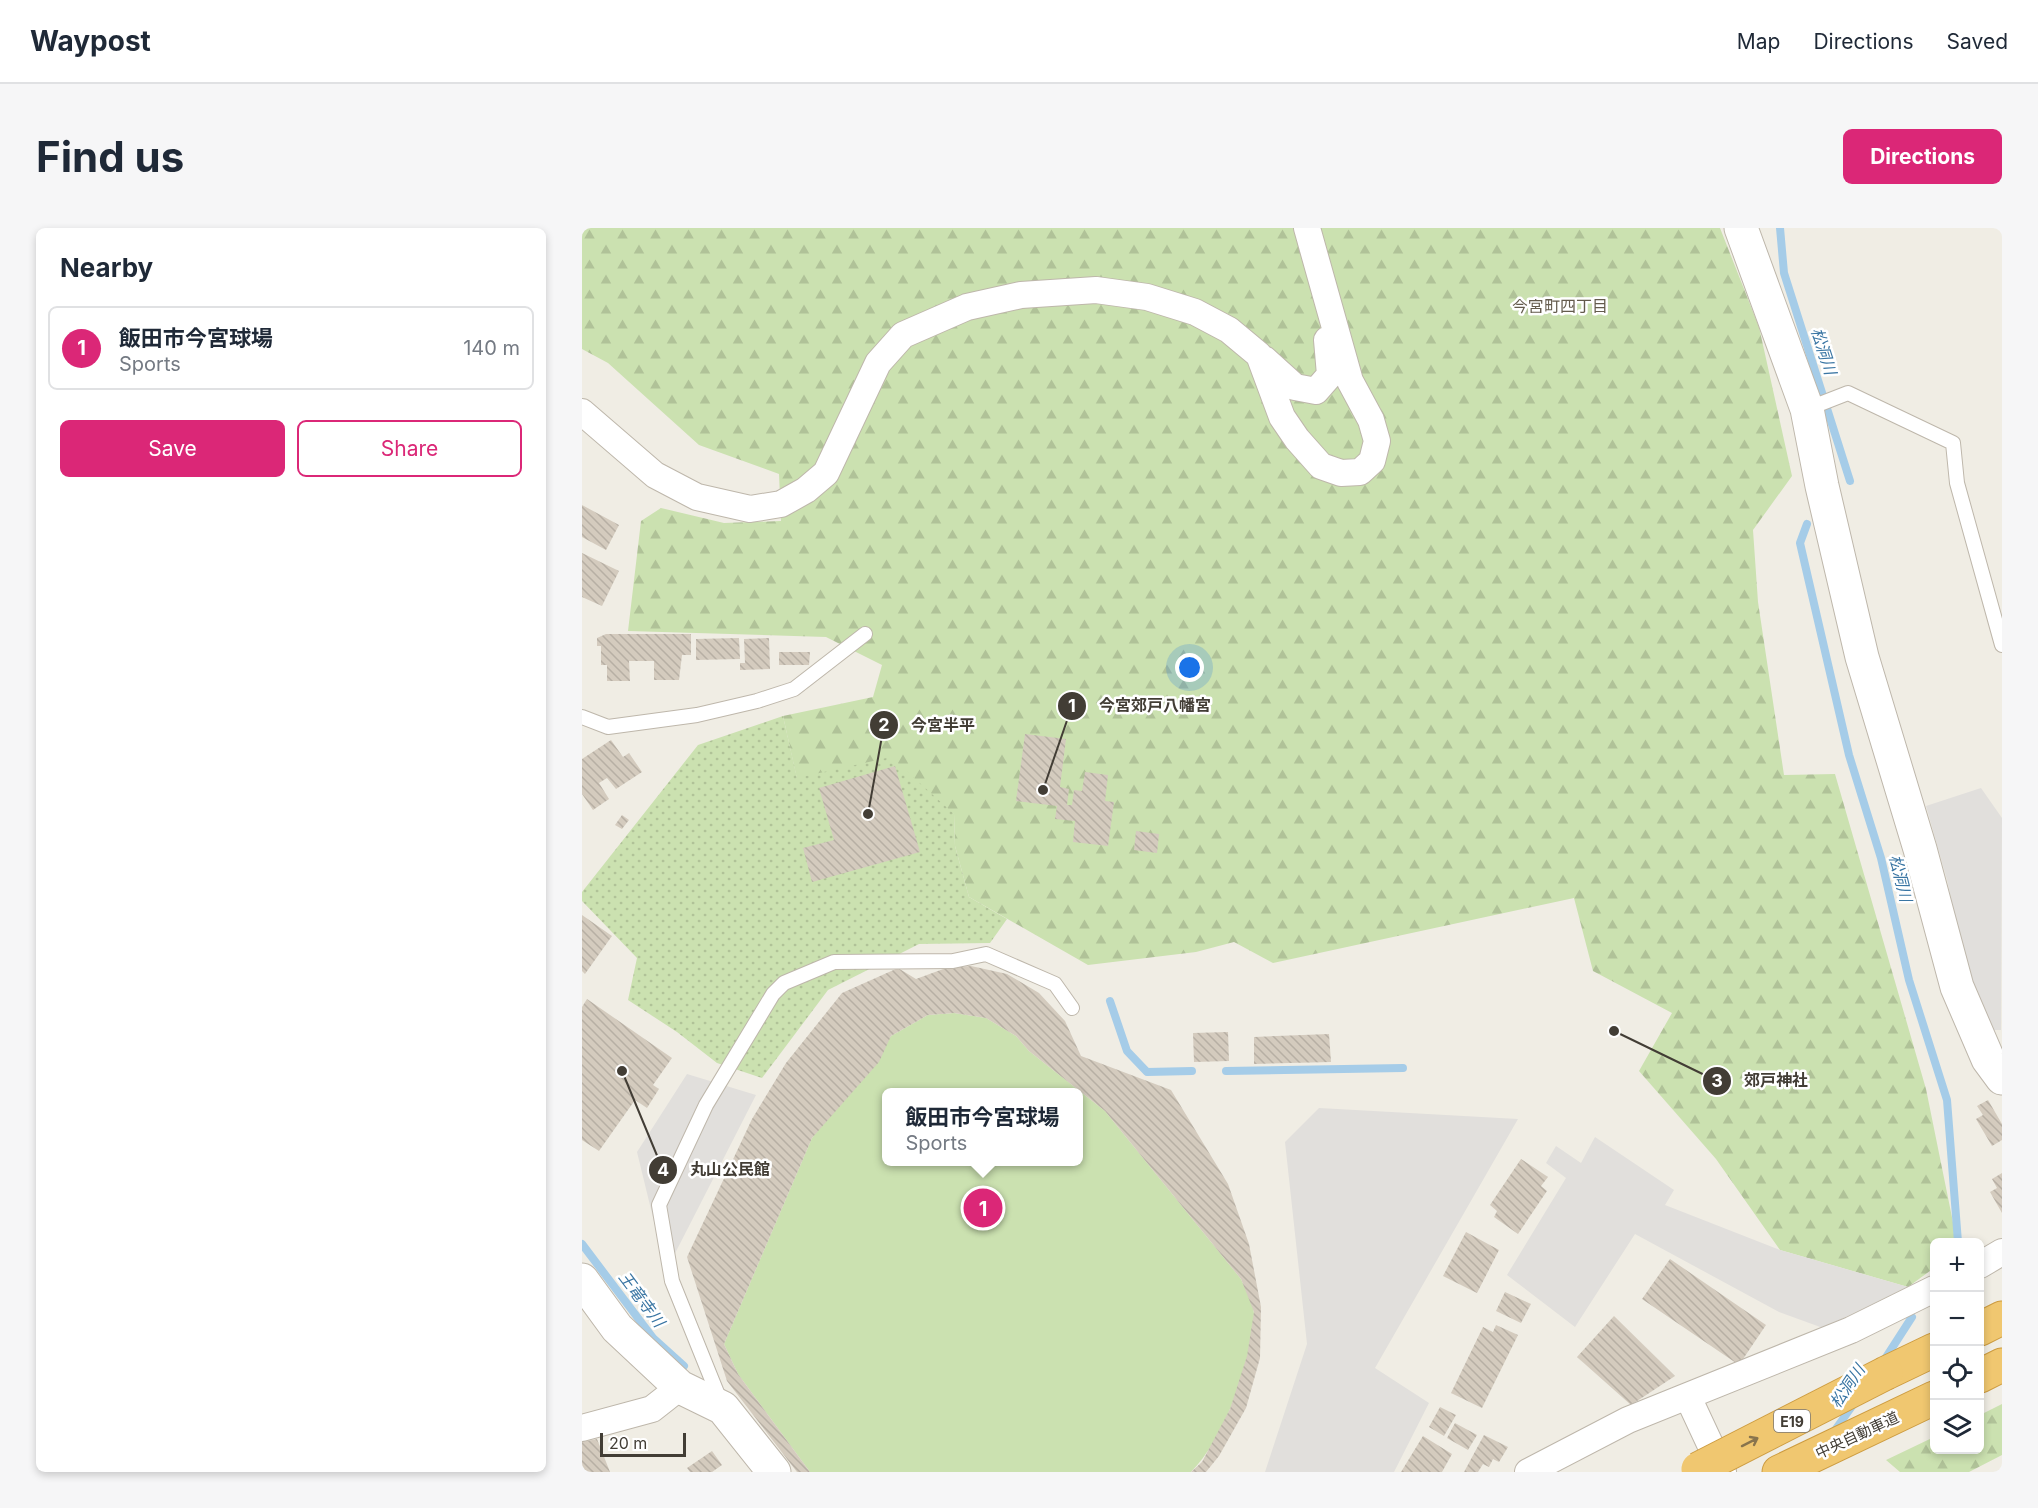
<!DOCTYPE html>
<html lang="en">
<head>
<meta charset="utf-8">
<style>
	:root { --surface:#fff; --page:#f6f6f7; --text:#1f2937; --muted:#747a83; --line:#e0e1e3; --accent:#db2777 }
	body { margin:0; font-family:Inter,"Noto Sans JP",sans-serif; background:var(--page); color:var(--text) }
	.controls { position:absolute; right:18px; bottom:18px; display:grid; overflow:hidden; border-radius:9px; box-shadow:0 3px 9px #0003 }
	.controls button { width:54px; height:54px; display:grid; place-items:center; padding:0; border:0; border-bottom:2px solid var(--line); background:var(--surface); color:var(--text); font:30px sans-serif }
	.scale { position:absolute; left:18px; bottom:15px; width:86px; box-sizing:border-box; padding-left:6px; border:3px solid #423d35; border-top:0; font-size:16px; line-height:21px; white-space:nowrap; color:#423d35; -webkit-text-stroke:4px #fff; paint-order:stroke }
	.you { position:absolute; left:608px; top:440px; width:21px; height:21px; margin:-15px; border:4px solid #fff; border-radius:50%; background:#1a73e8; box-shadow:0 0 0 9px #1a73e833 }
	.badge { display:grid; place-items:center; width:39px; height:39px; border-radius:50%; background:var(--accent); color:#fff; font-size:20px; font-weight:700 }
	.pin { position:absolute; translate:-50% -50%; border:3px solid #fff; box-shadow:0 2px 6px #0006 }
	.popup { position:absolute; left:300px; top:860px; width:201px; height:78px; box-sizing:border-box; display:grid; place-content:center; border-radius:9px; background:var(--surface); filter:drop-shadow(0 2px 4px #0005); font-size:20px; white-space:nowrap; color:var(--muted) }
	.popup b { font-size:22px; color:var(--text) }
	.popup::after { content:''; position:absolute; left:50%; top:100%; margin-left:-12px; border:12px solid transparent; border-top-color:var(--surface) }
	.list { margin:0; padding:0; list-style:none }
	h2 { display:flex; justify-content:space-between; align-items:center; height:78px; margin:0; padding:0 24px; font-size:26px }
	h2 small { font-size:20px; font-weight:400; color:var(--muted) }
	.list li { display:grid; grid-template-columns:39px 1fr auto; gap:18px; align-items:center; box-sizing:border-box; height:84px; margin:0 12px 12px; padding:0 12px; border:2px solid var(--line); border-radius:9px }
	.list b { display:block; font-size:22px; white-space:nowrap }
	.list p { margin:0; font-size:20px; white-space:nowrap; color:var(--muted) }
	.list em { font-size:20px; font-style:normal; color:var(--muted) }
	.actions { display:flex; gap:12px; padding:18px 24px }
	.actions a { flex:1; padding:14px 0; border:2px solid var(--accent); border-radius:9px; text-align:center; font-size:21px; color:var(--accent) }
	.actions .main { background:var(--accent); color:#fff }
	.icon { flex:none; width:33px; height:33px; fill:none; stroke:currentColor; stroke-width:2; stroke-linecap:round; stroke-linejoin:round }
	.map { position:relative; flex:none; width:1420px; height:1244px; overflow:hidden; border-radius:9px }
	header { display:flex; align-items:center; gap:36px; box-sizing:border-box; height:84px; padding:0 30px; background:var(--surface); border-bottom:2px solid var(--line) }
	header strong { font-size:28px }
	nav { display:flex; gap:33px; margin-inline-start:auto; font-size:21px }
	.intro { display:flex; align-items:center; justify-content:space-between; box-sizing:border-box; height:144px; padding:0 36px }
	h1 { margin:0; font-size:42px }
	.button { padding:15px 27px; border-radius:9px; background:var(--accent); color:#fff; font-size:21px; font-weight:700 }
	main { display:flex; gap:36px; padding:0 36px }
	aside { flex:1; background:var(--surface); border-radius:9px; box-shadow:0 3px 9px #0003 }
	.map>svg:first-child { display:block }
</style>
</head>
<body>
<header>
<strong>Waypost</strong>
<nav><a>Map</a><a>Directions</a><a>Saved</a></nav>
</header>
<div class="intro"><h1>Find us</h1><a class="button">Directions</a></div>
<main>
<aside>
<h2>Nearby<small></small></h2>
<ul class="list">
<li><span class="badge">1</span><div><b>飯田市今宮球場</b><p>Sports</p></div><em>140 m</em></li>
</ul>
<div class="actions"><a class="main">Save</a><a>Share</a></div>
</aside>
<div class="map">
<svg width="1420" height="1244" viewBox="0 0 1420 1244">
	<defs>
		<pattern id="forest-firs" width="22" height="20" patternUnits="userSpaceOnUse" patternTransform="scale(1.5)"><rect width="22" height="20" fill="#cbe1b0"/><path d="M5 1l3.5 6h-7zM16 11l3.5 6h-7z" fill="#b0c298"/></pattern>
		<pattern id="park-dots" width="8" height="8" patternUnits="userSpaceOnUse" patternTransform="scale(1.5)"><rect width="8" height="8" fill="#cbe1b0"/><path d="M2 2h.1M6 6h.1" fill="none" stroke="#b0c298" stroke-width="1.8" stroke-linecap="round"/></pattern>
		<pattern id="building-back-hatch" width="6" height="6" patternUnits="userSpaceOnUse" patternTransform="scale(1.5)"><rect width="6" height="6" fill="#d4cbbe"/><path d="M-1 5l2 2M0 0l6 6M5-1l2 2" fill="none" stroke="#b7afa4"/></pattern>
	</defs>
	<rect width="100%" height="100%" fill="#f0ede4"/>
	<!-- grass -->
	<path fill="#cbe1b0" fill-rule="evenodd" d="M372,785L404,790L434,808L447,823L523,883L659,1051C663,1061 672,1075 672,1086C671,1132 642,1212 609,1244H228L156,1146L142,1116L230,910L309,808L346,787ZM305,864H497V934H305Z"/>
	<!-- forest -->
	<path fill="url(#forest-firs)" d="M0,0H1138L1177,99L1210,248L1171,302L1176,374L1202,547L1253,546L1344,861L1375,1014H1352V1040L1326,1059L1198,1022L1134,931L1057,843L1090,785L1011,743L992,670L691,735L652,714L614,724L506,737L387,669L373,618L372,586L215,551L201,488L291,469L300,437L244,409L46,403L59,293L79,280L142,295L199,293L197,246L117,217L26,135L0,121Z
		M1420,1176V1227L1387,1244H1318L1304,1232L1352,1209V1222H1398V1187Z"/>
	<!-- park -->
	<path fill="url(#park-dots)" d="M201,488L215,550L309,529L372,586L373,618L387,669L425,691L408,715L337,716L246,762L180,850L135,835L95,804L46,772L55,730L0,673V664L116,517Z"/>
	<!-- parking -->
	<path fill="#e1dfdc" d="M1399,560L1420,590L1419,802H1407L1387,752L1365,652L1344,578Z
		M105,846L174,867L84,1043L55,924Z
		M737,880L936,891L793,1140L847,1175L812,1244H683L725,1116L703,914Z
		M1013,909L1092,962L1083,977L1198,1022L1326,1059L1241,1100L1197,1084L1053,1006L993,1099L925,1047L984,950L964,935L974,918L999,935Z"/>
	<g fill="none" stroke-linecap="round" stroke-linejoin="round">
		<!-- stream -->
		<path stroke="#a5cce8" stroke-width="8" d="M1198,0L1202,45L1268,253
			M1225,296L1218,315L1267,527L1299,630L1327,752L1365,872L1376,1014
			M528,773L545,823L565,844L610,843
			M644,843L821,840
			M0,1016L71,1110L102,1138
			M1301,1134L1330,1089
			M1251,1205L1273,1174"/>
	</g>
	<!-- building -->
	<path fill="url(#building-back-hatch)" d="M0,277L37,297L24,322L0,309Z
		M0,325L37,343L20,378L0,369Z
		M24,406H109V427H100L97,452H72V433H47L48,453H25V437H19V418H15V410Z
		M157,410L158,431L114,432V411Z
		M187,410L188,441L158,442V435H163L162,411Z
		M197,424H228L227,437H197Z
		M443,506L484,511L478,559L487,561L485,577H490L492,562L500,563L503,544L526,547L523,573L532,574L526,618L491,614L493,593L473,591L475,578L434,573Z
		M29,512L41,529L47,525L60,544L34,561L25,550L17,555L27,571L11,582L0,566V531Z
		M313,538L338,624L230,654L221,620L252,612L237,560Z
		M40,587L47,592L40,601L33,597Z
		M554,603L577,606L575,625L552,622Z
		M0,687L30,708L3,746L0,743Z
		M389,738L425,746L457,765L483,793L499,828L589,862L646,956L667,1016L679,1079L678,1130L664,1180L637,1228L624,1244H609L620,1234L648,1181L665,1128L672,1084L659,1051L523,883L447,823L434,808L404,790L372,785L346,787L309,808L297,834L230,910L142,1116L156,1146L228,1244H215L145,1153L105,1029L170,891L204,835L260,765L316,740L334,751L364,740Z
		M5,771L90,830L71,857L77,861L65,880L53,872L17,923L0,912V779Z
		M646,804L647,833L612,834L611,805Z
		M747,806L749,834L672,836V809Z
		M1406,872L1420,896V912L1410,918L1394,891L1401,887L1395,878Z
		M939,931L966,949L959,958L965,963L936,1006L912,989L915,983L908,977Z
		M1420,945V985L1408,964L1415,960L1410,951Z
		M884,1004L917,1022L895,1065L861,1048Z
		M1088,1031L1184,1097L1157,1137L1060,1071Z
		M923,1064L949,1076L939,1095L914,1083Z
		M1032,1088L1093,1148L1049,1177L995,1129Z
		M914,1097L936,1107L900,1180L869,1165L901,1099L911,1104Z
		M858,1179L874,1187L862,1208L847,1199Z
		M873,1195L895,1207L886,1222L865,1210Z
		M902,1207L926,1219L917,1234L911,1231L907,1239L901,1236L896,1244H882Z
		M841,1208L870,1226L860,1244H819Z
		M15,1211L28,1244H2L0,1240V1214Z
		M130,1223L140,1237L130,1244H108L105,1240Z"/>
	<g fill="none" stroke-linecap="round" stroke-linejoin="round">
		<!-- service casing -->
		<g stroke="#beb7ab" stroke-width="16">
			<path id="service" d="M1225,181L1266,165L1371,215L1375,255L1420,417
				M0,489L26,499L115,487L175,473L212,461L283,406
				M138,1172L90,1053L77,977L124,877L191,766L202,755L252,734L371,733L404,726L473,756L490,780"/>
		</g>
		<!-- minor casing -->
		<g stroke="#beb7ab" stroke-width="28">
			<path id="minor" d="M682,131L713,159L734,163L748,147L745,112
				M0,184L73,247L115,269L168,281L199,276L224,262L244,245L296,135L321,107L385,79L439,67L514,62L565,69L613,84L647,102L677,127L700,189L715,211L739,238L759,245L778,244L790,233L795,213L789,192L768,153L725,0
				M1398,1037L1420,1024
				M1106,1169L1141,1244
				M0,1200L70,1181L98,1159
				M946,1244L1046,1192L1269,1102L1352,1061"/>
		</g>
		<!-- tertiary casing -->
		<g stroke="#beb7ab" stroke-width="35">
			<path id="tertiary" d="M1159,0L1225,181L1240,258L1280,429L1338,621L1375,759L1406,831L1420,850
				M0,1052L35,1100L98,1159L141,1180L192,1244"/>
		</g>
		<!-- motorway casing -->
		<g stroke="#cd9c41" stroke-width="35">
			<path id="motorway" d="M1398,1101L1420,1090
				M1304,1145L1352,1122
				M1398,1148L1420,1137
				M1197,1244L1352,1170"/>
		</g>
		<!-- service -->
		<use href="#service" stroke="#fff" stroke-width="14"/>
		<!-- minor -->
		<use href="#minor" stroke="#fff" stroke-width="26"/>
		<!-- tertiary -->
		<use href="#tertiary" stroke="#fff" stroke-width="33"/>
		<!-- motorway -->
		<use href="#motorway" stroke="#f0c770" stroke-width="33"/>
		<!-- motorway-bridge casing -->
		<g stroke="#cd9c41" stroke-width="35" stroke-linecap="butt">
			<path id="motorway-bridge" d="M1116,1241L1304,1145"/>
		</g>
		<!-- motorway-bridge -->
		<use href="#motorway-bridge" stroke="#f0c770" stroke-width="33"/>
	</g>
	<!-- one-way arrows -->
	<defs><path id="oneway-shaft" d="M-6 0H5M1.5-3L5.5 0L1.5 3" fill="none" stroke-width="1.6" stroke-linecap="round" stroke-linejoin="round" transform="scale(1.5)"/></defs>
	<use stroke="#88744d" href="#oneway-shaft" transform="translate(1168 1214) rotate(-27)"/>
	<g text-anchor="middle" dominant-baseline="central" stroke-width="5" stroke-linejoin="round" paint-order="stroke">
		<!-- shield labels -->
		<rect fill="#fff" stroke="#7b7772" stroke-width="1.5" x="1192" y="1182" width="36" height="22" rx="4.5"/>
		<g font-size="14" font-weight="bold" fill="#423d35">
			<text x="1210" y="1193">E19</text>
		</g>
		<!-- street labels -->
		<g font-size="15" fill="#423d35" stroke="#fff">
			<text transform="translate(1275 1207) rotate(-25)">中央自動車道</text>
		</g>
		<!-- neighbourhood labels -->
		<g font-size="16" fill="#645b4d" stroke="#fff">
			<text x="978" y="78">今宮町四丁目</text>
		</g>
		<!-- water labels -->
		<g font-size="16" font-style="italic" fill="#3975a3" stroke="#fff">
			<text transform="translate(1242 123) rotate(72)">松洞川</text>
			<text transform="translate(1319 650) rotate(76)">松洞川</text>
			<text transform="translate(60 1071) rotate(53)">王竜寺川</text>
			<text transform="translate(1265 1158) rotate(-56)">松洞川</text>
		</g>
	</g>
	<!-- callouts -->
	<path fill="none" stroke="#423d35" stroke-width="2" d="M461 562L490 478M286 586L302 497M1032 803L1135 853M40 843L81 942"/>
	<g fill="#423d35" stroke="#fff" stroke-width="2">
		<circle cx="461" cy="562" r="6"/>
		<circle cx="286" cy="586" r="6"/>
		<circle cx="1032" cy="803" r="6"/>
		<circle cx="40" cy="843" r="6"/>
		<circle cx="490" cy="478" r="15"/>
		<circle cx="302" cy="497" r="15"/>
		<circle cx="1135" cy="853" r="15"/>
		<circle cx="81" cy="942" r="15"/>
	</g>
	<g font-size="18" text-anchor="middle" font-weight="bold" fill="#fff">
		<text x="490" y="484">1</text>
		<text x="302" y="503">2</text>
		<text x="1135" y="859">3</text>
		<text x="81" y="948">4</text>
	</g>
	<g font-size="16" text-anchor="middle" font-weight="bold" fill="#423d35" stroke="#fff" stroke-width="5" stroke-linejoin="round" paint-order="stroke">
		<text x="573" y="483">今宮郊戸八幡宮</text>
		<text x="361" y="503">今宮半平</text>
		<text x="1194" y="858">郊戸神社</text>
		<text x="148" y="947">丸山公民館</text>
	</g>
</svg>
<div class="controls">
<button>+</button>
<button>−</button>
<button><svg class="icon" aria-label="locate" viewBox="0 0 24 24"><circle cx="12" cy="12" r="6"/><path d="M12 2v4M12 18v4M2 12h4M18 12h4"/></svg></button>
<button><svg class="icon" aria-label="layers" viewBox="0 0 24 24"><path d="M12 4l9 5-9 5-9-5zM3 14l9 5 9-5"/></svg></button>
</div>
<div class="scale">20 m</div>
<div class="you"></div>
<div class="pin badge" style="left:401px;top:980px">1</div>
<div class="popup"><b>飯田市今宮球場</b>Sports</div>
</div>
</main>
</body>
</html>
